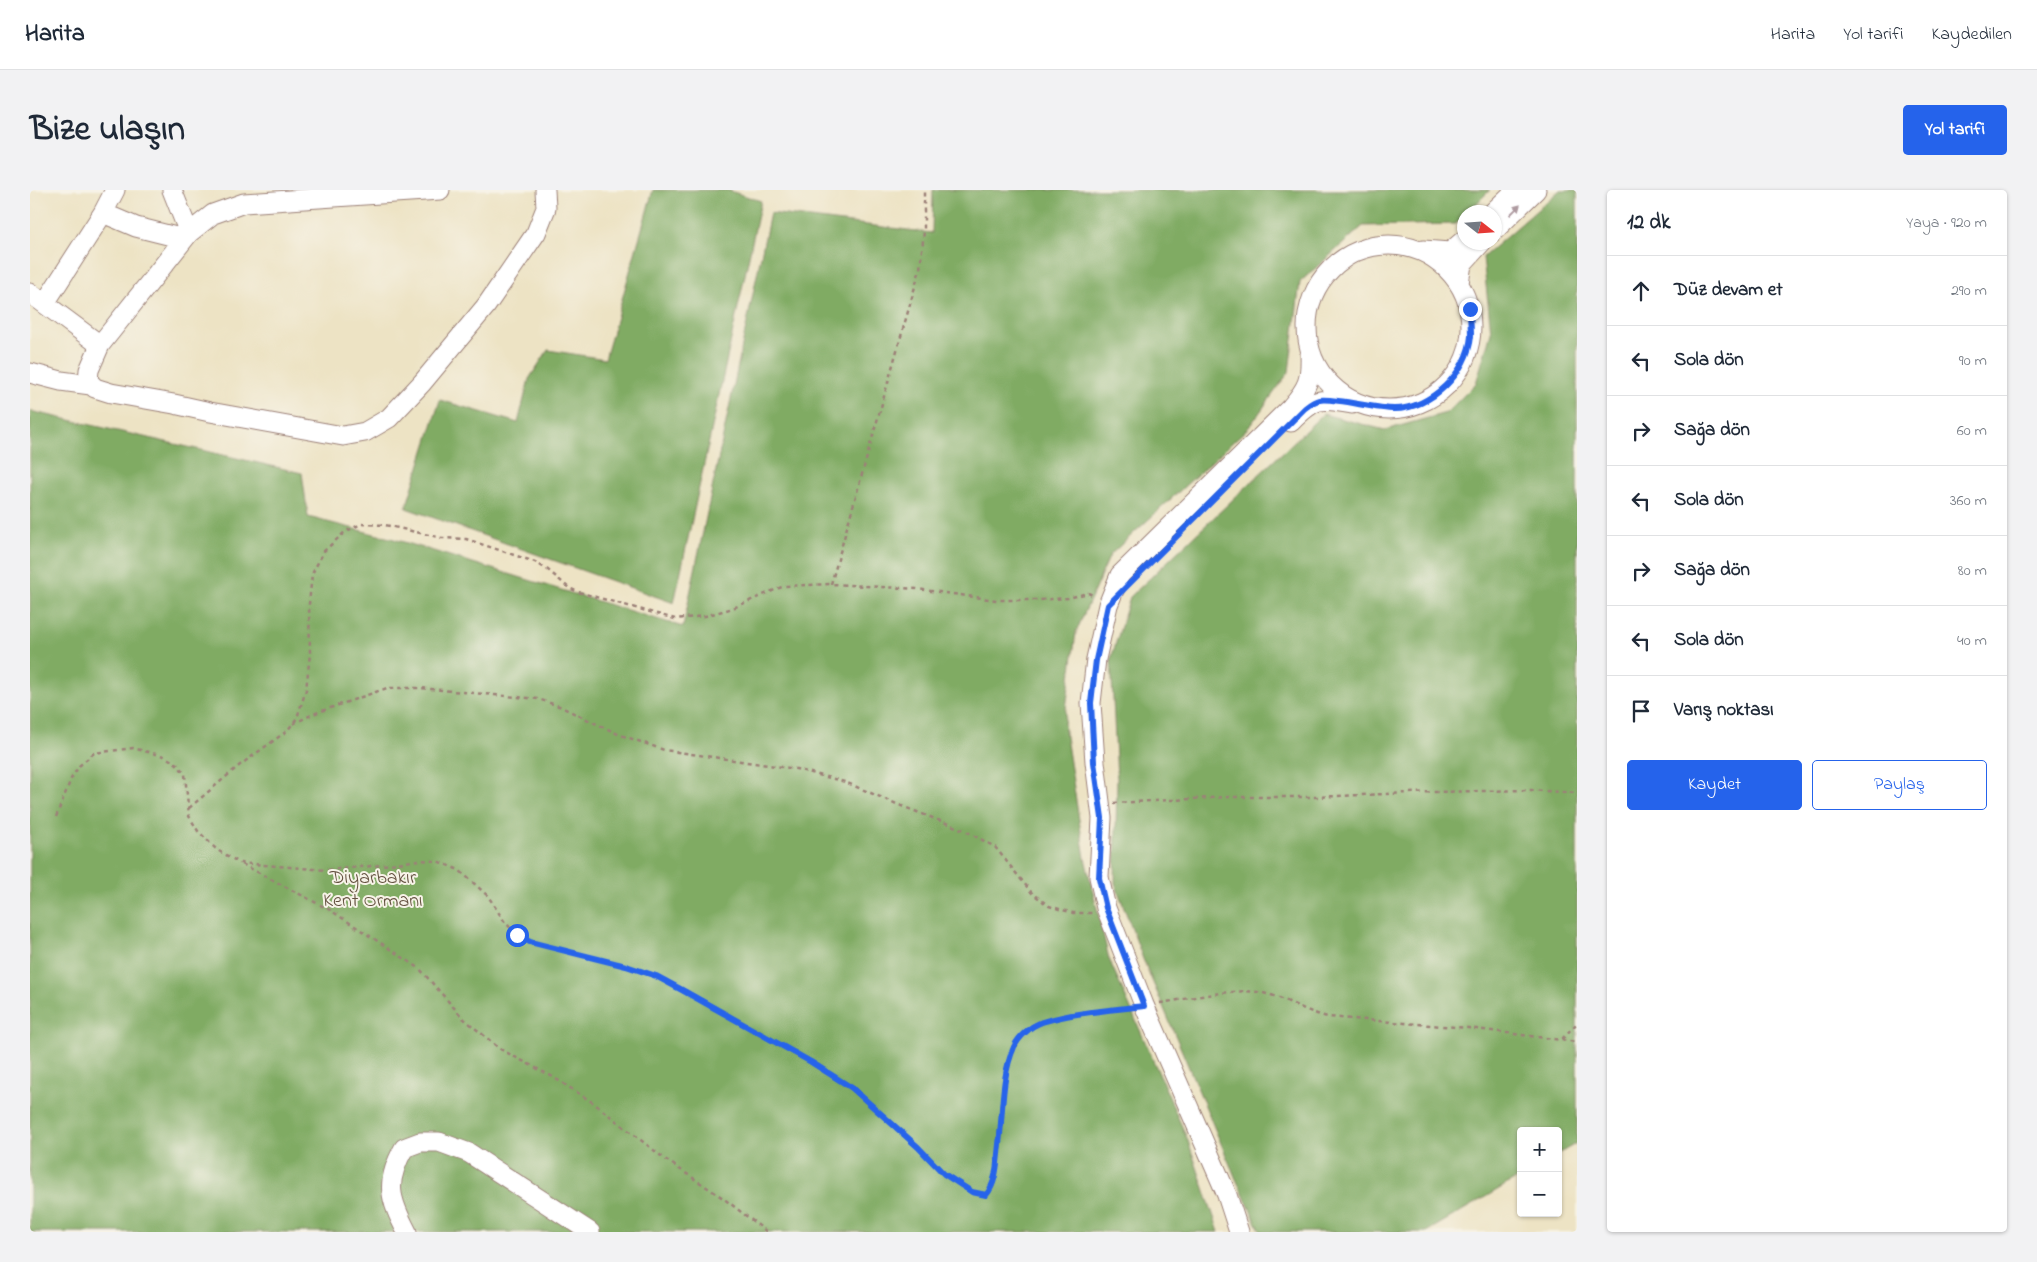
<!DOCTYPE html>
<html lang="tr">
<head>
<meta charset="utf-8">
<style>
	:root { --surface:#fff; --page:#f2f2f3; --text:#1f2937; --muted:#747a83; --line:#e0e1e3; --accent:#2563eb }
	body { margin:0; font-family:"Indie Flower",sans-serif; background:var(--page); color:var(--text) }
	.controls { position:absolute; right:15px; bottom:15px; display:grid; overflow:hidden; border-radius:5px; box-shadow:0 1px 4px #0004 }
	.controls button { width:45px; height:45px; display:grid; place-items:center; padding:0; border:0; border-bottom:1px solid var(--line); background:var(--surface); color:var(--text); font:25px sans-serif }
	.compass { position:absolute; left:1427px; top:15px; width:45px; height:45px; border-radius:50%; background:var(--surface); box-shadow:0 1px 4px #0004; rotate:107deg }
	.stop { position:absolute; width:15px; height:15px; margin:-11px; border:4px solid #2563eb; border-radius:50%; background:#fff }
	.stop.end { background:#2563eb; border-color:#fff; box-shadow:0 1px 5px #0008 }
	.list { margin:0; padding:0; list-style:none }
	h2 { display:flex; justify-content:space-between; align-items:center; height:65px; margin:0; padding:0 20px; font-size:21px }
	h2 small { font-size:16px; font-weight:400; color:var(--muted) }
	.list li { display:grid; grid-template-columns:32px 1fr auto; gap:15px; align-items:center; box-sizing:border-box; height:70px; padding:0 20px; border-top:1px solid var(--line) }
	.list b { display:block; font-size:19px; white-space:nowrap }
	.list em { font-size:16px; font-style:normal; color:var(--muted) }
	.actions { display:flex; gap:10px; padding:15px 20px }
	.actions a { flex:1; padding:11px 0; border:1px solid var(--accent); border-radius:5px; text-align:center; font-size:18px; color:var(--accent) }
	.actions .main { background:var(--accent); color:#fff }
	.icon { flex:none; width:28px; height:28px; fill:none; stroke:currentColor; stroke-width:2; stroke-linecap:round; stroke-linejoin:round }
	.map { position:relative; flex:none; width:1547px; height:1042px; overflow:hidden; border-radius:5px }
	header { display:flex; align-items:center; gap:30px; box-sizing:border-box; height:70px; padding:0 25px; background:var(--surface); border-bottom:1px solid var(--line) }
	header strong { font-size:24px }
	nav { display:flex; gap:28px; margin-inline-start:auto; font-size:18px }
	.intro { display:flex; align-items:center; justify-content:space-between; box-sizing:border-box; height:120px; padding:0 30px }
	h1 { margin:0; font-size:35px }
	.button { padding:12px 22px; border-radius:5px; background:var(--accent); color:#fff; font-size:18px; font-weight:700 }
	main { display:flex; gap:30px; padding:0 30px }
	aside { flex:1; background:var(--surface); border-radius:5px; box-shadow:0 1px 4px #0004 }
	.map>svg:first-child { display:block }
</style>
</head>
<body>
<header>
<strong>Harita</strong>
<nav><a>Harita</a><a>Yol tarifi</a><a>Kaydedilen</a></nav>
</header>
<div class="intro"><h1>Bize ulaşın</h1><a class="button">Yol tarifi</a></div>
<main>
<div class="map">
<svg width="1547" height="1042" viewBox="0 0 1547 1042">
	<rect width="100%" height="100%" fill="#f7f3e8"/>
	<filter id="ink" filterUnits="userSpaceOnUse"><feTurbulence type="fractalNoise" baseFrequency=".02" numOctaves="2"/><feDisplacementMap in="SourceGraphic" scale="10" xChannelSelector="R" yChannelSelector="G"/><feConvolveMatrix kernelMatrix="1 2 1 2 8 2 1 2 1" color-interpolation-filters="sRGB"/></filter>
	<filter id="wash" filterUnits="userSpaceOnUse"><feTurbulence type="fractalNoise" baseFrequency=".0096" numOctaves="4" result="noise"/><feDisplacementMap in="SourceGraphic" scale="20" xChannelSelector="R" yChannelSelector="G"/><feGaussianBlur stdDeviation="1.12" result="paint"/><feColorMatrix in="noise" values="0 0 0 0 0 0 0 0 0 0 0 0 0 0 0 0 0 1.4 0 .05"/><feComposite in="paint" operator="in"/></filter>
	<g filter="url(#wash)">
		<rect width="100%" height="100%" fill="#ede3c4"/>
		<!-- forest -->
		<path fill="#80ab63" stroke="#656547" d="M623,0H697L731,11L644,413L376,318L410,210L488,233L499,189L518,160L575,169Z
			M903,0H1460L1438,22H1434V26L1426,34L1333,36L1270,92L1259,182L1219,237L1080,365L1046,442L1034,534L1055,668L1079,769L1157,948L1189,1042H0V221L272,283L278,327L364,349L653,437L740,23L902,43Z
			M1530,0H1547V953L1528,964V941H1491V986L1396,1042H1231L1206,989L1113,769L1085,693L1087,589L1081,469L1100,407L1293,224L1355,240L1416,223L1446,193L1461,142L1453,67Z"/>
	</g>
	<g filter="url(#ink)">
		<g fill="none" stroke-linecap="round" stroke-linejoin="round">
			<!-- minor casing -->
			<g stroke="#9c8178" stroke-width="21">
				<path id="minor" d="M142,0L159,43
					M410,0L214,13L183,24L159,43L70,155L59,180L58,191L65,198L81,203L144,214L180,222L313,246L335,242L359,228L392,193L456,116L506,43L516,18L515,0
					M1463,22L1486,0
					M73,23L106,37L154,49
					M1464,41L1506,0
					M1277 137a82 82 0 1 1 164 0a82 82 0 1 1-164 0Z
					M1393,60L1420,62L1434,50
					M1429,93L1432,74L1452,52
					M0,103L70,155
					M15,113L73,23L85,0
					M0,183L31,191L61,195
					M1261,232C1286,207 1289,208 1322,214
					M377,1042C359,1008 355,992 374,958L390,952H409L439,963L560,1042
					M1209,1042L1197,1005L1114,815L1076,718L1069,687L1072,628L1065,572L1061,513L1066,469L1078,415L1090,385L1261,217C1278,197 1281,190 1280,164"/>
			</g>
			<!-- path -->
			<path stroke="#9c8178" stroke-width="2.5" stroke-dasharray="4 4" stroke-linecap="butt" d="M801,394L890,79L894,41V0
				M263,534L283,524L357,498H390L508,509L529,516L588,544L634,560L766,579L815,592L869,615L934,640L965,657L1002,703L1019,716L1043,723H1062
				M1084,613L1199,607H1285L1403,602L1501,600L1547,603
				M159,618L210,575L257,541L267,528L276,500L280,464L279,414L282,384L294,361L315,342L331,334L355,335L412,348L436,349L505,372L518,380L539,398L548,402L645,429L675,426L703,418L754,396L801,394L887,399L966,410H1009L1038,408L1058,403L1065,406
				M26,627L41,589L49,576L64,563L103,558L134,566L147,574L155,584L159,626L168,641L187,660L210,673L296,680L353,675L389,670L407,671L429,680L458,706L474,731L487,745L500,752L596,776L626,786L652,799L781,872L822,898L888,957L914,984L942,1002L956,1005C966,993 967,974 969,958C973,919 968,853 1009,833C1029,824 1077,821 1100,818
				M212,674L300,720L389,778L433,828L470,859L523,887L562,912L639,972L693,1008L737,1042
				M1130,813C1159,809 1206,797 1233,803C1256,808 1275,822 1298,827L1438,838L1547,852
				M1532,849L1547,833"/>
			<!-- minor -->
			<use href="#minor" stroke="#fff" stroke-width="19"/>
		</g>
		<!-- one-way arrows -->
		<defs><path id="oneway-solid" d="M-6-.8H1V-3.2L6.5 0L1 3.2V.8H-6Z" transform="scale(1.25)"/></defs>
		<use fill="#ae9aa0" href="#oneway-solid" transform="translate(1485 20) rotate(-44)"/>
	</g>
	<g fill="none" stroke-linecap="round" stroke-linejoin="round" filter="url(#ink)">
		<!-- route -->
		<path stroke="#2563eb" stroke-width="6" d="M487,745L500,752L596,776L626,786L652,800L781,872L822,898L888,957L914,984L942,1002L956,1005C967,993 967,971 969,954C973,923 971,886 984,857C989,846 1001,836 1012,832C1045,822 1081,820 1114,816L1076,718L1069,688L1072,628L1064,572L1061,513L1066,470L1078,415L1275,218C1279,215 1284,211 1289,210C1304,207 1344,219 1364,219C1401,219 1438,182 1441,146C1441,137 1440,128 1440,119"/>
	</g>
	<g text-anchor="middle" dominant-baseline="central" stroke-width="4" stroke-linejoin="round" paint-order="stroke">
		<!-- park labels -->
		<g font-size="20" fill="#645140" stroke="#f7f3e8">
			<text x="343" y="688">Diyarbakır<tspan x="343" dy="23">Kent Ormanı</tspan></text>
		</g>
	</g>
</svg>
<div class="controls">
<button>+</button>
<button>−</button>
</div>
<svg class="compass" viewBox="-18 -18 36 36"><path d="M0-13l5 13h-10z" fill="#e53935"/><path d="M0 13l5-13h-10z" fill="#747a83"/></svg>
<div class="stop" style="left:487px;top:745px"></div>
<div class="stop end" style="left:1440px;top:119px"></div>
</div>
<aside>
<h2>12 dk<small>Yaya · 920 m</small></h2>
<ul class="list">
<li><svg class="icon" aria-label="ahead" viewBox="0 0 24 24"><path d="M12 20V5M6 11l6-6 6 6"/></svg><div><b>Düz devam et</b></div><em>290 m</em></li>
<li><svg class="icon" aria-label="left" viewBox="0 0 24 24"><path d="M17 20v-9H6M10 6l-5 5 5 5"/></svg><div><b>Sola dön</b></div><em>90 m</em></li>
<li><svg class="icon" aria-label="right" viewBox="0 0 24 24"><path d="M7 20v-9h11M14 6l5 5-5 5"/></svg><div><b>Sağa dön</b></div><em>60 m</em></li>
<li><svg class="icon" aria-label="left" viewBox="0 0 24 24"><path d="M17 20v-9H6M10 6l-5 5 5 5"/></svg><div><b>Sola dön</b></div><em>360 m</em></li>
<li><svg class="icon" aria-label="right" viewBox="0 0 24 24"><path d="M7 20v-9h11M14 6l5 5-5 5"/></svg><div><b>Sağa dön</b></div><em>80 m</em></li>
<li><svg class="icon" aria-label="left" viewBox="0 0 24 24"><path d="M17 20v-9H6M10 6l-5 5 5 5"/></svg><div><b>Sola dön</b></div><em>40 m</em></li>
<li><svg class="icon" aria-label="arrive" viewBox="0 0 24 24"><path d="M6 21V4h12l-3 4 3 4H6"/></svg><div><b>Varış noktası</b></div></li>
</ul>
<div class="actions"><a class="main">Kaydet</a><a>Paylaş</a></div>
</aside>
</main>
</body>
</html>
